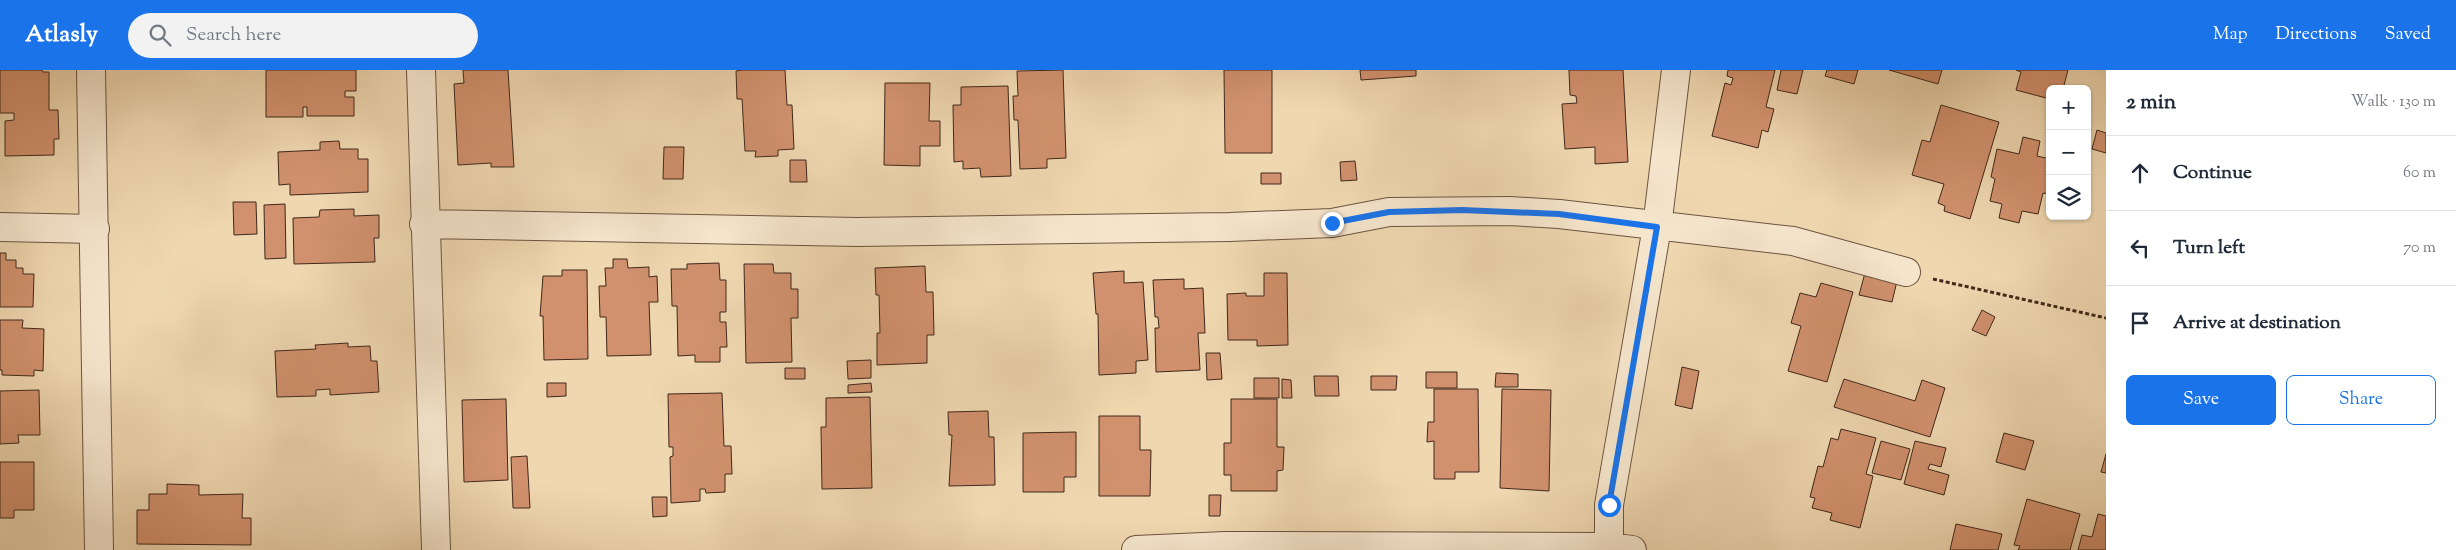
<!DOCTYPE html>
<html lang="en">
<head>
<meta charset="utf-8">
<style>
	:root { --surface:#fff; --page:#f2f2f3; --text:#1f2937; --muted:#747a83; --line:#e0e1e3; --accent:#1a73e8 }
	body { margin:0; font-family:"Sorts Mill Goudy",serif; background:var(--page); color:var(--text) }
	.controls { position:absolute; right:15px; top:15px; display:grid; overflow:hidden; border-radius:8px; box-shadow:0 1px 4px #0004 }
	.controls button { width:45px; height:45px; display:grid; place-items:center; padding:0; border:0; border-bottom:1px solid var(--line); background:var(--surface); color:var(--text); font:25px sans-serif }
	.stop { position:absolute; width:15px; height:15px; margin:-11px; border:4px solid #1a73e8; border-radius:50%; background:#fff }
	.stop.end { background:#1a73e8; border-color:#fff; box-shadow:0 1px 5px #0008 }
	.list { margin:0; padding:0; list-style:none }
	h2 { display:flex; justify-content:space-between; align-items:center; height:65px; margin:0; padding:0 20px; font-size:21px }
	h2 small { font-size:16px; font-weight:400; color:var(--muted) }
	.list li { display:grid; grid-template-columns:32px 1fr auto; gap:15px; align-items:center; box-sizing:border-box; height:75px; padding:0 20px; border-top:1px solid var(--line) }
	.list b { display:block; font-size:19px; white-space:nowrap }
	.list em { font-size:16px; font-style:normal; color:var(--muted) }
	.actions { display:flex; gap:10px; padding:15px 20px }
	.actions a { flex:1; padding:11px 0; border:1px solid var(--accent); border-radius:8px; text-align:center; font-size:18px; color:var(--accent) }
	.actions .main { background:var(--accent); color:#fff }
	.icon { flex:none; width:28px; height:28px; fill:none; stroke:currentColor; stroke-width:2; stroke-linecap:round; stroke-linejoin:round }
	.map { position:relative; flex:none; width:2106px; height:480px; overflow:hidden }
	header { display:flex; align-items:center; gap:30px; box-sizing:border-box; height:70px; padding:0 25px; background:var(--accent); color:#fff }
	header strong { font-size:24px }
	nav { display:flex; gap:28px; margin-inline-start:auto; font-size:18px }
	.search { width:350px; height:45px; background:var(--page); display:flex; align-items:center; gap:12px; box-sizing:border-box; padding:0 18px; border-radius:28px; color:var(--muted); font-size:19px }
	main { display:flex }
	aside { flex:1; background:var(--surface) }
	.map>svg:first-child { display:block }
</style>
</head>
<body>
<header>
<strong>Atlasly</strong>
<div class="search"><svg class="icon" aria-label="search" viewBox="0 0 24 24"><circle cx="10" cy="10" r="6"/><path d="M15 15l6 6"/></svg>Search here</div>
<nav><a>Map</a><a>Directions</a><a>Saved</a></nav>
</header>
<main>
<div class="map">
<svg width="2106" height="480" viewBox="0 0 2106 480">
	<rect width="100%" height="100%" fill="#efd7b0"/>
	<filter id="stains"><feTurbulence type="fractalNoise" baseFrequency=".004" numOctaves="4"/><feColorMatrix values="0 0 0 0 .2 0 0 0 0 .09 0 0 0 0 .02 0 0 0 .5 -.17"/></filter>
	<radialGradient id="worn" r=".72"><stop offset=".6" stop-color="#630" stop-opacity="0"/><stop offset="1" stop-color="#630" stop-opacity=".3"/></radialGradient>
	<!-- building -->
	<path fill="#d1916e" stroke="#41281a" d="M0,0H42L43,2H49V40H58L59,69H54V85L5,86V51L14,50V43H0Z
		M266,0H356V21H345V27H354V46H307V37H303V47H266Z
		M463,0H508L514,97H491V93L458,95L454,14L464,13Z
		M742,0H785L787,35H792L794,79L778,80V86L755,87L756,81H745L742,29H737L736,1Z
		M1063,0L1066,88L1047,89V98L1020,99L1018,50H1014L1013,26H1018L1017,1Z
		M1224,0H1272V83H1225Z
		M1360,0H1416V6L1361,10Z
		M1569,0H1623L1628,92L1595,94V77L1565,79L1562,34L1577,33L1576,26L1570,25Z
		M1728,0H1775L1766,37L1774,39L1768,62L1762,60L1758,78L1712,66L1725,13L1731,15L1733,8L1727,6Z
		M1781,0H1803L1797,24L1777,20Z
		M1827,0H1858L1854,14L1825,6Z
		M1889,0H1942L1938,14Z
		M2016,0H2068L2063,19H2050V29L2016,20L2021,2Z
		M885,13H930L929,51H940V76H920V96L884,95Z
		M1008,16L1011,106L981,107L980,98L963,99V91L954,92L953,35H961V17Z
		M1941,35L1999,52L1970,149L1944,141L1945,136L1938,133L1944,114L1912,105L1922,70L1930,72Z
		M2097,60L2106,63V83L2092,79Z
		M2023,67L2040,71L2037,86L2050,89V124L2043,123L2038,144L2022,141L2019,153L1999,148L2002,134L1990,131L1995,109L1991,107L1997,79L2019,84Z
		M339,71L340,79H358V89H368V122L290,125V114L279,115L278,82L320,80V72Z
		M664,77H684L683,109H663Z
		M790,90H806L807,112H790Z
		M1355,91L1357,110L1341,111L1340,92Z
		M1261,103H1281V114H1261Z
		M233,132H256L257,164L234,165Z
		M285,134L286,188L265,189L264,135Z
		M354,139V146L379,145V168H374L375,192L294,194L293,148L319,147L320,140Z
		M0,183H6V190H16V198H23V204H34L33,237H0Z
		M613,189H627L628,198L649,197V207L657,206L658,232H649L651,285L607,286L606,247H600L599,216H606L605,198H613Z
		M719,193L720,210H726V242H720V252H726L727,277H720V292H695V285L678,286L677,236H672L671,199H687V194Z
		M744,194H773L774,203H791V219H798V248H791L792,292L746,293Z
		M925,196L926,222H933L934,265H927V293L877,295V263H880L879,225H876L875,198Z
		M562,200H587L588,289L544,290L543,246H540L543,206H562Z
		M1124,201V213L1143,212L1148,290L1136,291V303L1099,305L1098,244H1096L1093,203Z
		M1264,203H1287L1288,275L1257,276V270H1228L1227,224L1246,223V226H1264Z
		M1865,203L1897,211L1892,232L1859,225Z
		M1184,209V219L1203,218L1205,263H1198L1200,300L1156,302L1155,258H1159L1158,247H1155L1153,210Z
		M1821,213L1853,222L1827,312L1788,301L1801,256L1791,253L1800,223L1816,227Z
		M1982,240L1995,247L1986,266L1972,260Z
		M0,250H23L22,258L44,259L43,301L34,300V306L2,305V300H0Z
		M348,273V277L370,276L371,291H377L379,322L330,325V319L316,320V326L277,327L275,281L316,279L315,275Z
		M1206,283H1220L1222,309L1207,310Z
		M871,290V308L848,309L847,291Z
		M1682,297L1699,301L1692,339L1675,335Z
		M785,298H805V309H785Z
		M1426,302H1457V318H1426Z
		M1496,303L1518,304V317H1495Z
		M1314,306H1338L1339,326H1315Z
		M1371,306H1397L1396,320H1371Z
		M1254,308H1279V328H1254Z
		M1282,309L1291,310L1292,328H1282Z
		M1844,309L1915,331L1922,310L1945,318L1930,367L1834,337Z
		M547,313H566V326L547,327Z
		M871,313L872,322L848,323V315Z
		M1434,319H1478L1479,402H1455V409H1434V371L1427,372L1428,352H1434Z
		M1502,319L1551,320L1549,421L1500,418Z
		M39,320L40,365H18L19,373L0,374V321Z
		M722,323L724,376H731L732,404H725V422L706,423L705,419H700V431L671,433L670,387L673,386V377H669L668,324Z
		M870,327L872,418L822,419L821,357H826V328Z
		M506,329L508,410L464,412L462,330Z
		M1231,329H1277V377H1284L1283,400L1277,401V421H1231V405H1224V373H1231Z
		M988,341L989,367H994L995,415L949,416L952,365H949L948,342Z
		M1099,346H1140V380H1151L1150,426H1099Z
		M1841,359L1876,368L1866,404L1873,406L1860,458L1830,450L1832,443L1812,438L1815,428L1810,427L1818,396L1823,397L1831,368L1838,370Z
		M1076,362V407H1064V422H1023V363Z
		M2004,363L2034,371L2025,400L1996,392Z
		M1881,371L1910,379L1901,410L1872,403Z
		M1915,371L1946,378L1941,397L1930,394L1928,399L1949,405L1944,425L1904,414Z
		M2106,384V403L2101,402Z
		M527,386L530,438H513L511,387Z
		M0,392H34V440H14V448H0Z
		M167,414L199,415V425L243,424L242,448H251V475L137,474V440H149V424H167Z
		M1209,425H1221L1220,446H1209Z
		M652,427H667V446L653,447Z
		M2027,429L2080,444L2070,480H2018L2020,476L2014,475Z
		M2098,444L2106,446V480H2078L2082,465L2092,467Z
		M1956,454L2002,464L1998,480H1950Z"/>
	<g fill="none" stroke-linecap="round" stroke-linejoin="round">
		<!-- minor casing -->
		<g stroke="#6c5440" stroke-width="30">
			<path id="minor" d="M91,0L99,480
				M421,0L436,480
				M424,154L857,162L1230,157L1332,153L1389,142L1510,141L1559,144L1793,171L1906,202
				M0,157L95,159
				M1136,480L1225,476L1609,477L1632,480
				M1609,480V435L1657,157L1676,0"/>
		</g>
		<!-- path -->
		<path stroke="#41281a" stroke-width="3" stroke-dasharray="4 2.5" stroke-linecap="butt" d="M1933,209L2106,248"/>
		<!-- minor -->
		<use href="#minor" stroke="#f5e5cc" stroke-width="28"/>
	</g>
	<g fill="none" stroke-linecap="round" stroke-linejoin="round">
		<!-- route -->
		<path stroke="#1a73e8" stroke-width="6" d="M1332,153L1389,142L1462,140L1559,144L1657,157L1609,435"/>
	</g>
	<rect width="100%" height="100%" filter="url(#stains)"/>
	<rect width="100%" height="100%" fill="url(#worn)"/>
</svg>
<div class="controls">
<button>+</button>
<button>−</button>
<button><svg class="icon" aria-label="layers" viewBox="0 0 24 24"><path d="M12 4l9 5-9 5-9-5zM3 14l9 5 9-5"/></svg></button>
</div>
<div class="stop" style="left:1609px;top:435px"></div>
<div class="stop end" style="left:1332px;top:153px"></div>
</div>
<aside>
<h2>2 min<small>Walk · 130 m</small></h2>
<ul class="list">
<li><svg class="icon" aria-label="ahead" viewBox="0 0 24 24"><path d="M12 20V5M6 11l6-6 6 6"/></svg><div><b>Continue</b></div><em>60 m</em></li>
<li><svg class="icon" aria-label="left" viewBox="0 0 24 24"><path d="M17 20v-9H6M10 6l-5 5 5 5"/></svg><div><b>Turn left</b></div><em>70 m</em></li>
<li><svg class="icon" aria-label="arrive" viewBox="0 0 24 24"><path d="M6 21V4h12l-3 4 3 4H6"/></svg><div><b>Arrive at destination</b></div></li>
</ul>
<div class="actions"><a class="main">Save</a><a>Share</a></div>
</aside>
</main>
</body>
</html>
